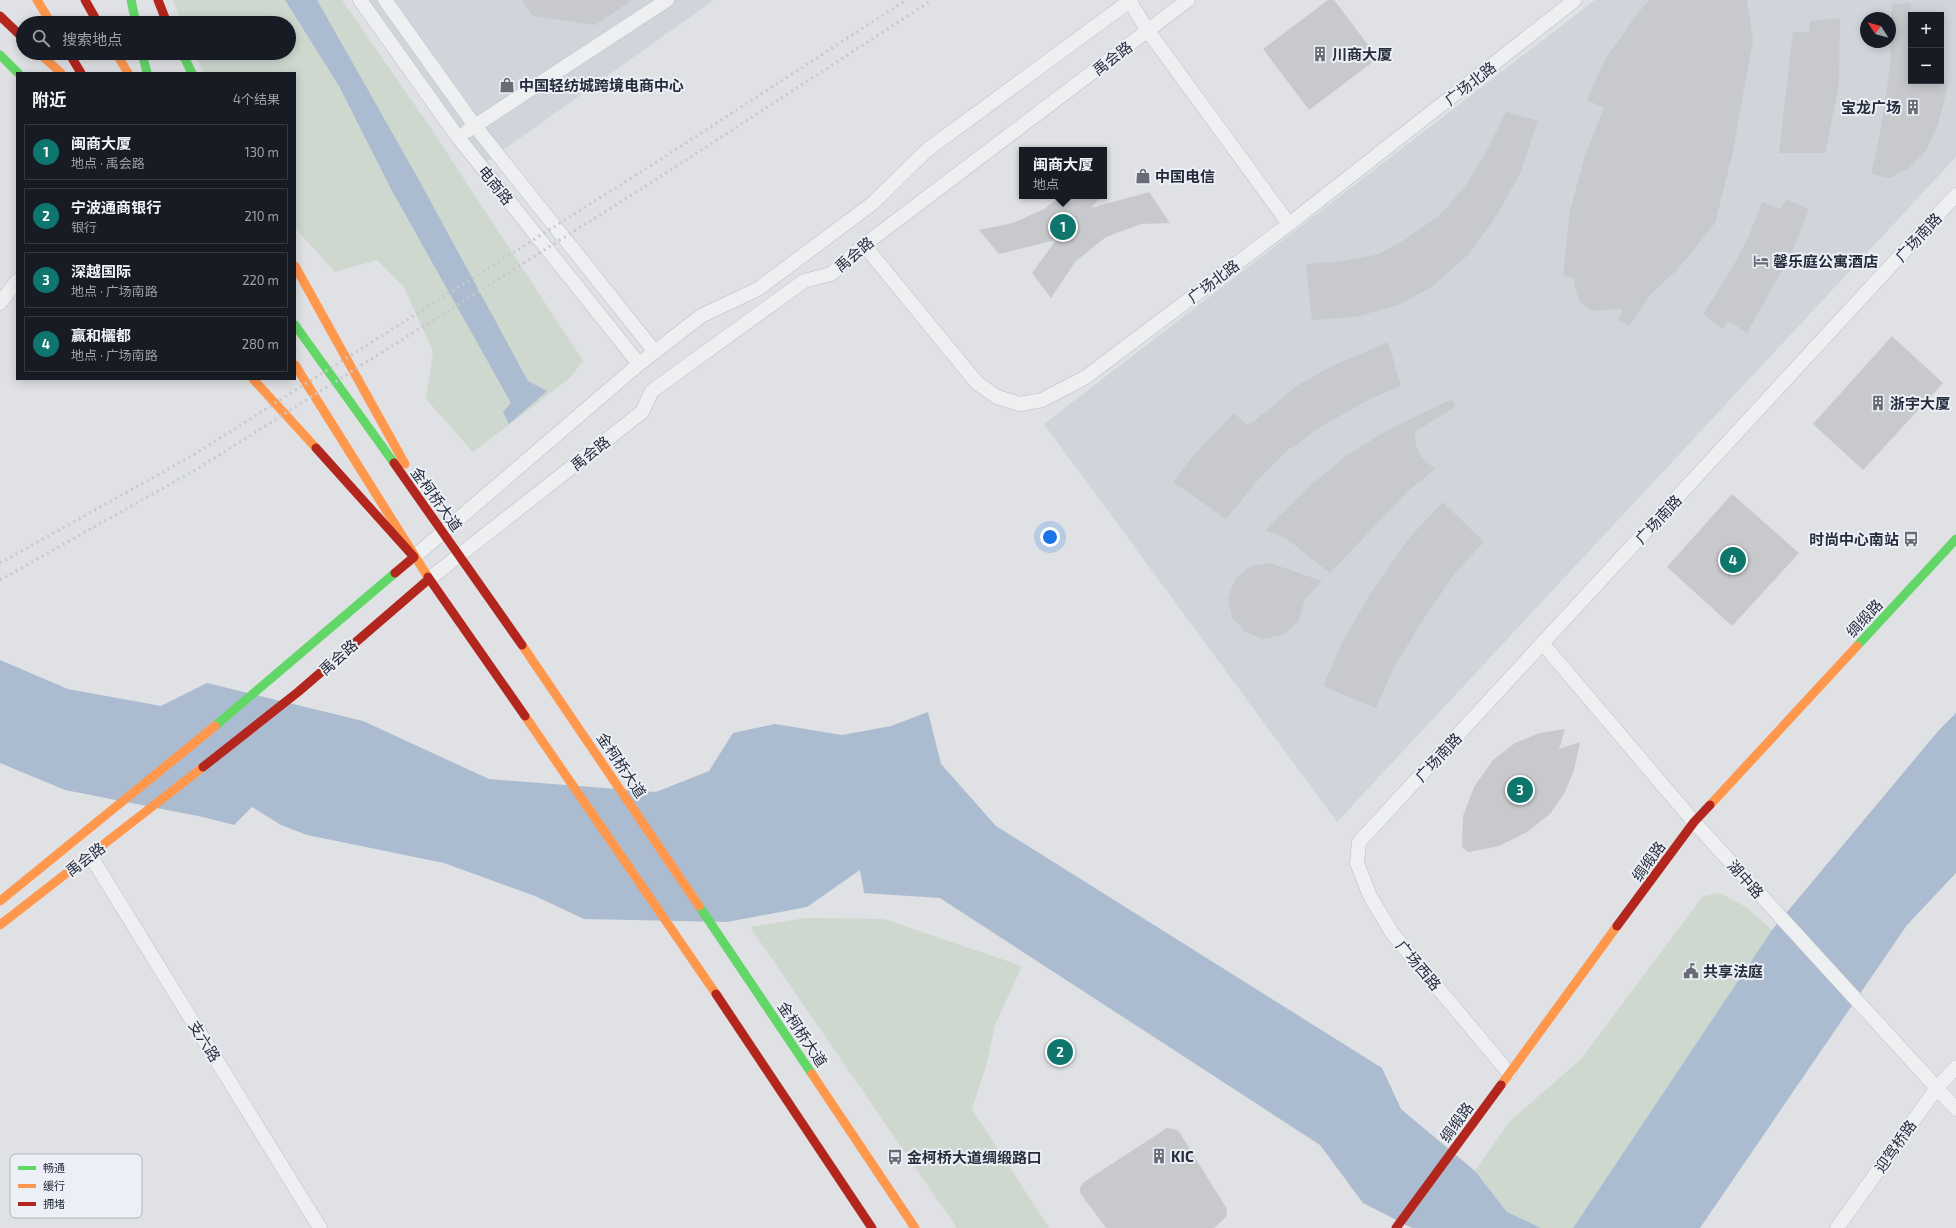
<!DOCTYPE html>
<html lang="zh">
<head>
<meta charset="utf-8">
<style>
	:root { --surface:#171b24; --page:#242831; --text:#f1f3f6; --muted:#9ea1a6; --line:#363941; --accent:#0f766e }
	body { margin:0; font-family:"Exo 2","Noto Sans SC",sans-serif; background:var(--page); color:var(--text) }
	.controls { position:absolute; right:12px; top:12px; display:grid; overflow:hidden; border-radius:0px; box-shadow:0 2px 10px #0003 }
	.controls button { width:36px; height:36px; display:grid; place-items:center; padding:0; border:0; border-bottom:1px solid var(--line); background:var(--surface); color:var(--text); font:20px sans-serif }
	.compass { position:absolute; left:1860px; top:12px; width:36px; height:36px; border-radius:50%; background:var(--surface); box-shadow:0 2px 10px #0003; rotate:306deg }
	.you { position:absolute; left:1050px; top:537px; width:14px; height:14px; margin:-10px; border:3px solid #fff; border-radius:50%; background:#1a73e8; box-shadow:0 0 0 6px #1a73e833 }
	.badge { display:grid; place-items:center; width:26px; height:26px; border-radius:50%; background:var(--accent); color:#fff; font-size:13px; font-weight:700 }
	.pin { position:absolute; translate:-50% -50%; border:2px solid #fff; box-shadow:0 1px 4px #0006 }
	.popup { position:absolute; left:1019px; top:147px; width:88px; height:52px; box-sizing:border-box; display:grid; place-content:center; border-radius:0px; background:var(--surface); filter:drop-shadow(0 1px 3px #0005); font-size:13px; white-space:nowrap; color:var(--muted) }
	.popup b { font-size:15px; color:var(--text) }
	.popup::after { content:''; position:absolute; left:50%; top:100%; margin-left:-8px; border:8px solid transparent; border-top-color:var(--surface) }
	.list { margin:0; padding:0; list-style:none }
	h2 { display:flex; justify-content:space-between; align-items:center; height:52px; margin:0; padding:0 16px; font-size:17px }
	h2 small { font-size:13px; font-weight:400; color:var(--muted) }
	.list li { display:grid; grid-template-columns:26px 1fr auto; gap:12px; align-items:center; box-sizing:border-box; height:56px; margin:0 8px 8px; padding:0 8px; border:1px solid var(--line); border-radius:0px }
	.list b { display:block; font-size:15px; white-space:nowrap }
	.list p { margin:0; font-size:13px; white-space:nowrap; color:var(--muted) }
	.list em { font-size:13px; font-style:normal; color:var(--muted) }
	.icon { flex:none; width:22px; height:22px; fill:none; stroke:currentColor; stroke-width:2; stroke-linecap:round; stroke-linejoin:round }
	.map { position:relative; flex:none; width:1956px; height:1228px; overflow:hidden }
	.search { position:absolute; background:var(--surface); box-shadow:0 2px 10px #0003; left:16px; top:16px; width:280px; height:44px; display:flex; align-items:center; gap:10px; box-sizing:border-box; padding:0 14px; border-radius:22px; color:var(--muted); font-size:15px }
	.panel { position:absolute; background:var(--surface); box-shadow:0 2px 10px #0003; left:16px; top:72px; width:280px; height:308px; border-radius:0px }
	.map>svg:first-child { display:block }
</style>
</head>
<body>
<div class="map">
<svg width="1956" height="1228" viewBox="0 0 1956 1228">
	<rect width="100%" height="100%" fill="#dfe1e4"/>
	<!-- built -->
	<path fill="#d0d4db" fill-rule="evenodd" d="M365,0H714L475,170Z
		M1595,0H1956V157L1337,822L1044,424ZM1911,15H1941V81H1911ZM1866,18H1890V42H1866Z"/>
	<!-- green -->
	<path fill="#ced8cf" d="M173,0H342L430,127L583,361L570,378L473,452L426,399L433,352L404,287L377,260L335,272L295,228V73H204L194,53H289V23H182Z
		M1720,893L1746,907L1772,930L1573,1228H1541L1507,1212L1475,1171L1510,1121L1582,1058L1703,896Z
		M806,918L884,919L1022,966L995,1025L987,1063L972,1109L1049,1228H957L750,927Z"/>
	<!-- water -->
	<path fill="#acbcd0" d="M285,0H317L419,180L528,381L547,391L509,424L503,412L511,403L391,189L339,86Z
		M0,660L68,689L161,706L207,683L363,721L489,779L656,792L709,771L733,733L775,724L842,735L891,726L928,712L941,764L996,826L1382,1068L1401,1109L1475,1171L1507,1212L1541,1228H1412L1363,1203L1320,1145L940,898L864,893L860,870L807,907L727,922L584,919L535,896L444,863L307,835L281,825L252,807L234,825L203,817L65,790L0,763Z
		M1956,713V873L1907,925L1700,1228H1573L1772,930L1939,730Z"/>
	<!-- building -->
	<path fill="#c7c9cd" d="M522,0H632L595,25L533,16Z
		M1328,0H1334L1378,58L1309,110L1263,49Z
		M1649,0H1747L1753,40L1732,156L1715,223L1678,269L1651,294L1629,326L1618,320L1623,309L1592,311L1580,303L1575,289L1574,279L1563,275L1570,210L1585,156L1604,108L1587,100L1605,60L1634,18Z
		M1911,3V81H1947V89L1938,125L1925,152L1909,168L1890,178L1871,174L1880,133L1890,67L1892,4Z
		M1840,18L1839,84L1825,153H1779L1793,32H1809L1810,21Z
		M1506,112L1538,121L1520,174L1498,213L1470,253L1433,286L1398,305L1355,317L1312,320L1306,264L1345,261L1379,254L1404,240L1440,215L1466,185L1485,154Z
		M1149,192L1170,223L1141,224L1106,237L1075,262L1051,298L1032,273L1056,240L999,254L979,230L1013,223L1044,209L1061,196H1101L1091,208Z
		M1786,199L1809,209L1792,253L1747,333L1729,321L1723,329L1703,314L1731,270L1748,238L1762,202L1781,209Z
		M1892,336L1943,383L1863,470L1813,424Z
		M1388,342L1401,386L1370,399L1322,426L1291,449L1290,448L1258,480L1226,519L1173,482L1192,457L1234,413L1248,426L1298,385L1332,366Z
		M1452,399L1456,406L1415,432L1416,445L1421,457L1435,469L1408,491L1330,573L1287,539L1265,530L1310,486L1346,456L1386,431Z
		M1732,494L1799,553L1732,626L1667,567Z
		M1443,502L1484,542L1455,573L1423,620L1393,669L1376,708L1323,686L1344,639L1372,591L1410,537Z
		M1270,563L1322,581L1304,600V603L1298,622L1283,635L1263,639L1245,632L1232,617L1228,598L1235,579L1250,566Z
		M1565,729L1559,749L1580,742L1574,770L1565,792L1550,814L1527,832L1499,846L1468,852L1462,847L1463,816L1474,787L1493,760L1515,743L1540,733Z
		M1167,1128L1178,1130L1227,1209L1226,1217L1214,1228H1106L1080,1193V1188L1084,1182Z"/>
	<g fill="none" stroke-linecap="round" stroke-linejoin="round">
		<!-- street casing -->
		<g stroke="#bdbfc2" stroke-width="15">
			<path id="street" d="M360,0L457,136L639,364
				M385,0L475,126L655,352
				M1129,0L1148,31L1289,224
				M467,131L667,0
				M864,245L977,383L997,397L1020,404L1042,400L1086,377L1289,224L1575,0
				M0,303L17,281
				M414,557L639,364L701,316L758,289L873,203L927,150L1131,0
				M429,579L642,412L652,391L804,281L831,274L864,245L1188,0
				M1543,644L1694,822L1956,1109
				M90,855L320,1228
				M1509,1073L1392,933L1370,896L1357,863L1359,842L1956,195
				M1837,1228L1936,1089L1956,1067"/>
		</g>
		<!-- street -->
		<use href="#street" stroke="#eeeff1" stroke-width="14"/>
		<!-- fast -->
		<path stroke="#63d668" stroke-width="9" d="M131,0L136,23
			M142,53L147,73
			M182,53L192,73
			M0,55L18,73
			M295,325L394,463
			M1857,646L1956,539
			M215,726L395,573
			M699,906L812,1074"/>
		<!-- slow -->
		<path stroke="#ff974d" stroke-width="9" d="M37,0L51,23
			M39,53L61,73
			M116,53L128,73
			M295,266L405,464
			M295,365L428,577
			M253,379L316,448
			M522,645L699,906
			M525,716L716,994
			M1710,805L1857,646
			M0,901L215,726
			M0,925L203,767
			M812,1074L915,1228
			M1501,1085L1617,926"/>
		<!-- jam -->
		<path stroke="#b3261e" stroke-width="9" d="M85,0L98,23
			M158,0L167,23
			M0,16L23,38
			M69,53L81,73
			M316,448L414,557L395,573
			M394,463L522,645
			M428,577L525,716
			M203,767L298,692L429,579
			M1617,926L1694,822L1710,805
			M716,994L872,1228
			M1396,1228L1501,1085"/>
		<!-- rail -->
		<path stroke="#c8c9cc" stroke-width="3" stroke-dasharray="2 4" stroke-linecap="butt" d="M0,563L190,457L655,163L906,0
			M0,580L197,469L663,175L932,0"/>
	</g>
	<!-- icons -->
	<defs>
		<g id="building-bare" transform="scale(1.2)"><path d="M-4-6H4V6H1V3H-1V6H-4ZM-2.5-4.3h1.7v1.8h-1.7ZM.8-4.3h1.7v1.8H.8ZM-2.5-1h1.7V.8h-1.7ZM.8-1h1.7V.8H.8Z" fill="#676c77" stroke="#eceff5" stroke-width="2.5" paint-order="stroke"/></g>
		<g id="shop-bare" transform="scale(1.2)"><path d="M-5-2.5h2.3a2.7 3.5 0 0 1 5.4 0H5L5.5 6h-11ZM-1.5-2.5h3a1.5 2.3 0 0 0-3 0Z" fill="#676c77" stroke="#eceff5" stroke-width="2.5" paint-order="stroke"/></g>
		<g id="hotel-bare" transform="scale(1.2)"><path d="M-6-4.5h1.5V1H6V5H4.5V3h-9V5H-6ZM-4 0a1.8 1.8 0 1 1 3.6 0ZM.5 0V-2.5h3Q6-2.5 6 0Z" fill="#676c77" stroke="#eceff5" stroke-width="2.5" paint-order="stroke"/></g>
		<g id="bus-bare" transform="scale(1.2)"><path d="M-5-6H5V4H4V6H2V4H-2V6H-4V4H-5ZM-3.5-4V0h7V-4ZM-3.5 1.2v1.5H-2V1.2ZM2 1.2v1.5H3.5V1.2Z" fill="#676c77" stroke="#eceff5" stroke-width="2.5" paint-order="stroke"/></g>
		<g id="civic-bare" transform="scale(1.2)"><path d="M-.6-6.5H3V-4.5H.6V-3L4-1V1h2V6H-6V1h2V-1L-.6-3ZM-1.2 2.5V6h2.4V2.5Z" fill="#676c77" stroke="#eceff5" stroke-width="2.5" paint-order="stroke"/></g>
	</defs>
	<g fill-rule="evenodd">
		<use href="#building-bare" x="1320" y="54"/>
		<use href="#shop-bare" x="507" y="85"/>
		<use href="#building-bare" x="1913" y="107"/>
		<use href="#shop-bare" x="1143" y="176"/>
		<use href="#hotel-bare" x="1761" y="261"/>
		<use href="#building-bare" x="1878" y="403"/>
		<use href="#bus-bare" x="1911" y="539"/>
		<use href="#civic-bare" x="1691" y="971"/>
		<use href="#building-bare" x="1159" y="1156"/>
		<use href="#bus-bare" x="895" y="1157"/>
	</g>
	<g text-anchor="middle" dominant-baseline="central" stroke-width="4" stroke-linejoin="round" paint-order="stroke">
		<!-- poi labels -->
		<g font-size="15" font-weight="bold" fill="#262d3d" stroke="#eceff5" text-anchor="start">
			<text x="1332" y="54">川商大厦</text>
			<text x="519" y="85">中国轻纺城跨境电商中心</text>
			<text x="1901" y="107" text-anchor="end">宝龙广场</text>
			<text x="1155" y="176">中国电信</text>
			<text x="1773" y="261">馨乐庭公寓酒店</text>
			<text x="1890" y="403">浙宇大厦</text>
			<text x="1899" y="539" text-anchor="end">时尚中心南站</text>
			<text x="1703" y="971">共享法庭</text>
			<text x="1171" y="1156">KIC</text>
			<text x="907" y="1157">金柯桥大道绸缎路口</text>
		</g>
		<!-- street labels -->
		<g font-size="15" fill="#262d3d" stroke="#eceff5">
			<text transform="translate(1112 58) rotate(-37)">禹会路</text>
			<text transform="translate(1470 83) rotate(-38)">广场北路</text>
			<text transform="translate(496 185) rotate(51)">电商路</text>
			<text transform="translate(1918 237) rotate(-47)">广场南路</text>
			<text transform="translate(854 254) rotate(-40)">禹会路</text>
			<text transform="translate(1213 281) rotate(-37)">广场北路</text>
			<text transform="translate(590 453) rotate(-38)">禹会路</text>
			<text transform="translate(437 499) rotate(54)">金柯桥大道</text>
			<text transform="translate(1658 519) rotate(-47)">广场南路</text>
			<text transform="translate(1864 618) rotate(-47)">绸缎路</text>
			<text transform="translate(338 657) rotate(-41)">禹会路</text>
			<text transform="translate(1438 757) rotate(-47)">广场南路</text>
			<text transform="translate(622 765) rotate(56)">金柯桥大道</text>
			<text transform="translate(85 859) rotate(-37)">禹会路</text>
			<text transform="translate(1648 861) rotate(-54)">绸缎路</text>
			<text transform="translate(1746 879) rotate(48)">湖中路</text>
			<text transform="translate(1419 965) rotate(50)">广场西路</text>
			<text transform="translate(803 1034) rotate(56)">金柯桥大道</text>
			<text transform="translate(205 1041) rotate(58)">支六路</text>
			<text transform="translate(1456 1122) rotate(-54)">绸缎路</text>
			<text transform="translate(1895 1146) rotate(-55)">迎驾桥路</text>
		</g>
	</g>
	<!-- legend -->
	<rect x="10" y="1154" width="132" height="64" rx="6" fill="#eceff5" stroke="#b1b5be" stroke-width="1"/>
	<rect x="18" y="1166" width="18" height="4" fill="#63d668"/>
	<rect x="18" y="1184" width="18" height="4" fill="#ff974d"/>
	<rect x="18" y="1202" width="18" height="4" fill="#b3261e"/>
	<g font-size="11" fill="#262d3d">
		<text x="43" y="1172">畅通</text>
		<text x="43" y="1190">缓行</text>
		<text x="43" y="1208">拥堵</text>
	</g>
</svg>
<div class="controls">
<button>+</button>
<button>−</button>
</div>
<svg class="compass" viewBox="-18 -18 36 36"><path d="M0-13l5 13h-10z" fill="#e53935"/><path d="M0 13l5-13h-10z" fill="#9ea1a6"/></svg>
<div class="you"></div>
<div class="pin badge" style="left:1063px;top:227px">1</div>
<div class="popup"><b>闽商大厦</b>地点</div>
<div class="pin badge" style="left:1060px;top:1052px">2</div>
<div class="pin badge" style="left:1520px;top:790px">3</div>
<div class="pin badge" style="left:1733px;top:560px">4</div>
<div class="search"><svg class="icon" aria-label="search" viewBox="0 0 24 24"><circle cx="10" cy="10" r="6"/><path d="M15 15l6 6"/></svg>搜索地点</div>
<section class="panel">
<h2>附近<small>4个结果</small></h2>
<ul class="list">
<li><span class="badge">1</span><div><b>闽商大厦</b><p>地点 · 禹会路</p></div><em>130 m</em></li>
<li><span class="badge">2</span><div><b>宁波通商银行</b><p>银行</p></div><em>210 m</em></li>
<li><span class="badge">3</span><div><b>深越国际</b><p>地点 · 广场南路</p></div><em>220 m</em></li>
<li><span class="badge">4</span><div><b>赢和欐都</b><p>地点 · 广场南路</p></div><em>280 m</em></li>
</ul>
</section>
</div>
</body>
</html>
